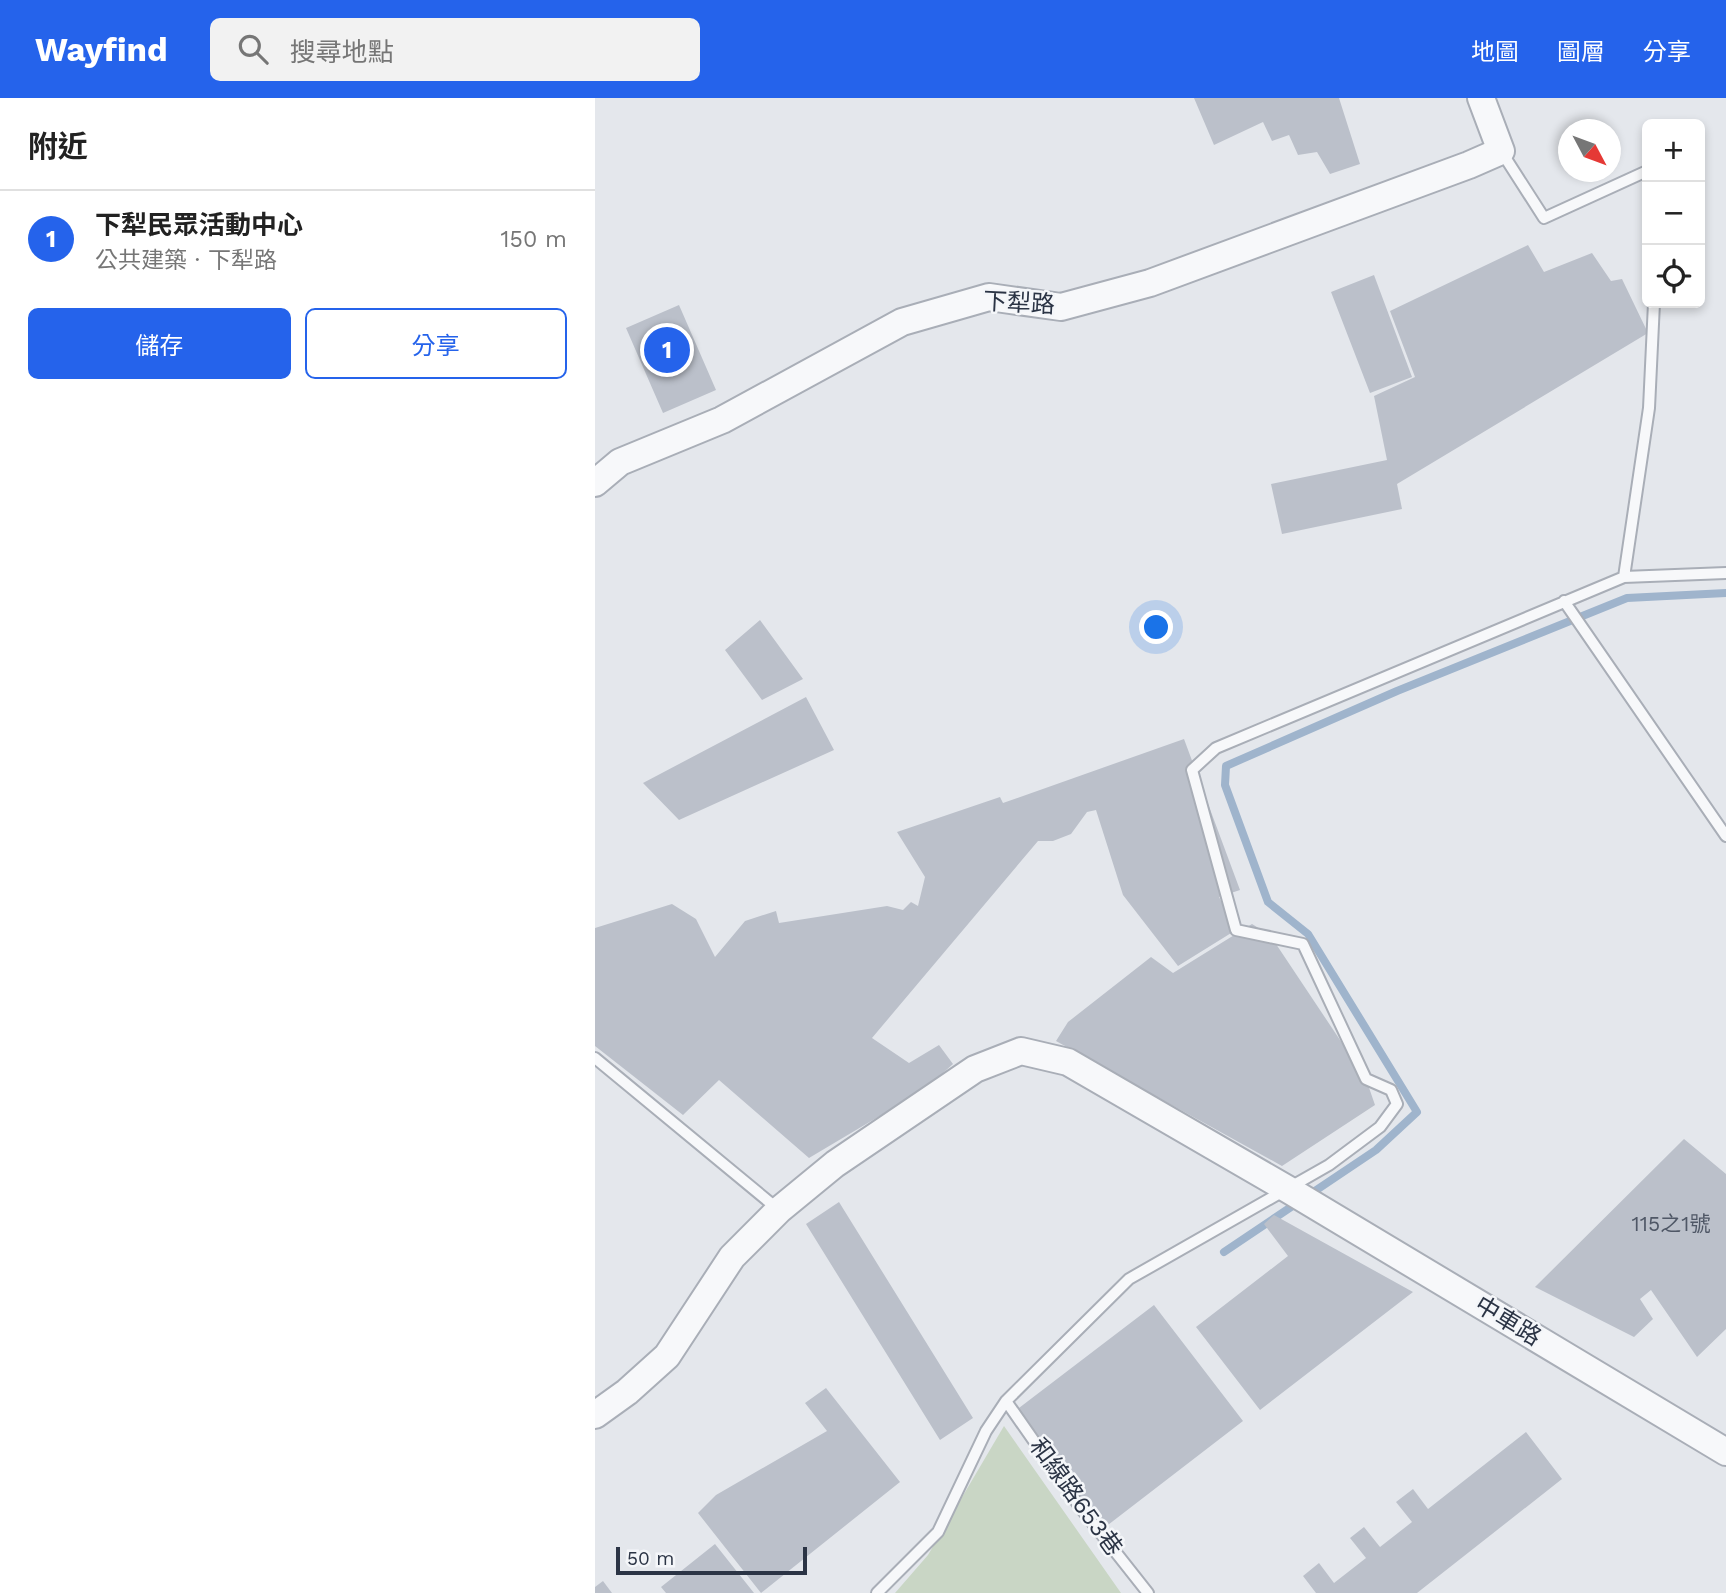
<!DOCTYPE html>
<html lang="zh-TW">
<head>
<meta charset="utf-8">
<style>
	:root { --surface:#fff; --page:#f2f2f2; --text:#222; --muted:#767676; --line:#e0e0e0; --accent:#2563eb }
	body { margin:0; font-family:"Work Sans","Noto Sans TC",sans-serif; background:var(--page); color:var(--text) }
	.controls { position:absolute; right:21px; top:21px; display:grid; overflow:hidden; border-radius:10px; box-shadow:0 4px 10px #0003 }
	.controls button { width:63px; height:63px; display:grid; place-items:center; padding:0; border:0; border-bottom:2px solid var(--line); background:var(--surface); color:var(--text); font:35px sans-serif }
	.compass { position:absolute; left:963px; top:21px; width:63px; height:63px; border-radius:50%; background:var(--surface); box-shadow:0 4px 10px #0003; rotate:131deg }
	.scale { position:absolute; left:21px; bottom:18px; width:191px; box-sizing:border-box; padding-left:7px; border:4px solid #2b3445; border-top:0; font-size:19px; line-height:24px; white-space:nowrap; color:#2b3445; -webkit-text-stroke:5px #f4f6f9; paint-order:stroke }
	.you { position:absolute; left:562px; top:530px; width:24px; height:24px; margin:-18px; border:5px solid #fff; border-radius:50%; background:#1a73e8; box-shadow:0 0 0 10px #1a73e833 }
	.badge { display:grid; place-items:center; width:46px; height:46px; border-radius:50%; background:var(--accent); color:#fff; font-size:23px; font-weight:700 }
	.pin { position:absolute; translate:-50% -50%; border:4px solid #fff; box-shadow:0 2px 7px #0006 }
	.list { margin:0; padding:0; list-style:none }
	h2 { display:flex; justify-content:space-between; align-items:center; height:91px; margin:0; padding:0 28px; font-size:30px }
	h2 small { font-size:23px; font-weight:400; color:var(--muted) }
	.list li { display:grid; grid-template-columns:46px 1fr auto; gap:21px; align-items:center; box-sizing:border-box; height:98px; padding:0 28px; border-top:2px solid var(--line) }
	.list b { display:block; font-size:26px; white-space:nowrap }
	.list p { margin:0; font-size:23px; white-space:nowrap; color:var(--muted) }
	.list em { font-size:23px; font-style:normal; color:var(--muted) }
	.actions { display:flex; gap:14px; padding:21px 28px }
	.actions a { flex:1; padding:16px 0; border:2px solid var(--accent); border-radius:10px; text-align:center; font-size:24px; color:var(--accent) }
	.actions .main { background:var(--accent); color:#fff }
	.icon { flex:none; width:38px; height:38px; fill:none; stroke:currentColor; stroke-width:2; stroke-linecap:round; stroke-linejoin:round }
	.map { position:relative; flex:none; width:1131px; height:1495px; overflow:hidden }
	header { display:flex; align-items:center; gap:42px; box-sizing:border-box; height:98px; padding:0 35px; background:var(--accent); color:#fff }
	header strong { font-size:33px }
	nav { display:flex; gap:38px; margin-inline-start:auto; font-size:24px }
	.search { width:490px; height:63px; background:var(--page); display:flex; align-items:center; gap:18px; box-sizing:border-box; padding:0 24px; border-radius:10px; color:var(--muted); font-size:26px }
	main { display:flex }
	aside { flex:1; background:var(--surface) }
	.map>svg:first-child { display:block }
</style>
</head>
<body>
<header>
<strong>Wayfind</strong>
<div class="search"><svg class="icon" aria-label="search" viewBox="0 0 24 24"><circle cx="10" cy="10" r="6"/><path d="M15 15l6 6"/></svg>搜尋地點</div>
<nav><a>地圖</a><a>圖層</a><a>分享</a></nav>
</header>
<main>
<aside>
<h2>附近<small></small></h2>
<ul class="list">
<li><span class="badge">1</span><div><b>下犁民眾活動中心</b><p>公共建築 · 下犁路</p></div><em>150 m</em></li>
</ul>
<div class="actions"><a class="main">儲存</a><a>分享</a></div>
</aside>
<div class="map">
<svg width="1131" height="1495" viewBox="0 0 1131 1495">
	<rect width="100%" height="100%" fill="#e4e7ec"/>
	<!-- green -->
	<path fill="#c9d6c5" d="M409,1328L526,1495H300L333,1457Z"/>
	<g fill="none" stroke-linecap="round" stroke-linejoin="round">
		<!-- stream -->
		<path stroke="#9fb4cc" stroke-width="8" d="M629,1154L781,1052L822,1014L713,836L673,804L630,687L631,668L802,593L1032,500L1131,495"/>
	</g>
	<!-- building -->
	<path fill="#bbc0ca" d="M599,0H744L765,66L735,76L722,54L703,57L694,37L677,43L668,24L619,47Z
		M933,147L949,174L997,155L1016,183L1027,181L1053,235L802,386L807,411L687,436L676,386L792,362L779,298L820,279L795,213Z
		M779,177L817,279L775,295L736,194Z
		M84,207L121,292L68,315L31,230Z
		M165,522L208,581L167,602L130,552Z
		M211,599L239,652L84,722L48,685Z
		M589,641L645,792L624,799L641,832L583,868L528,797L501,712L492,714L476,736L458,743H443L277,940L314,965L344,947L358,966L330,991L214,1060L124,982L88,1017L0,948V830L77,806L101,821L120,859L150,823L181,813L184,825L292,808L308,812L316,804L323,808L330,779L302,734L405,699L408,705Z
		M657,826L675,837L771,981L780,1007L687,1068L461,943L473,924L556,859L578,875Z
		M1089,1041L1131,1076V1231L1102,1259L1056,1192L1045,1201L1058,1221L1039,1239L940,1189Z
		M244,1104L378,1320L345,1342L211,1126Z
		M679,1117L818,1194L665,1312L601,1229L693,1158L669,1126Z
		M559,1207L648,1323L509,1430L420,1313Z
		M231,1290L305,1384L166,1495L103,1415L121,1397L232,1333L210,1305Z
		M931,1334L967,1381L822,1495H721L708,1478L724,1465L739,1485L771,1460L755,1440L769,1429L785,1449L817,1424L801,1404L818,1391L833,1411Z
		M120,1446L159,1495H71L66,1489Z
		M8,1483L17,1495H0V1489Z"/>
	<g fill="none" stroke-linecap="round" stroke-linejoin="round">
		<!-- service casing -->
		<g stroke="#a9aeb7" stroke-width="14">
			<path id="service" d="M906,53L949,120L1052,73
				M1029,479L1054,310L1059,205
				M969,503L1131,738
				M0,960L184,1112
				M411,1303L485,1409L553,1495
				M282,1495L343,1434L391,1333L411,1303L534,1181L734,1067L785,1029L802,1006L796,992L771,981L708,846L641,832L597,672L621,650L1029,479L1131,475"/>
		</g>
		<!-- tertiary casing -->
		<g stroke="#a9aeb7" stroke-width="30">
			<path id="tertiary" d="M0,385L25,364L127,322L307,224L394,199L466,209L555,185L874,67L906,53L886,0
				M0,1317L32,1294L72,1258L137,1159L184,1112L240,1066L380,971L426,953L473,964L694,1092L1131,1354"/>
		</g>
		<!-- service -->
		<use href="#service" stroke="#f7f8fa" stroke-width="10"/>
		<!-- tertiary -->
		<use href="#tertiary" stroke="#f7f8fa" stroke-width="26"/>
	</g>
	<g text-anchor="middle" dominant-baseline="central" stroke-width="5" stroke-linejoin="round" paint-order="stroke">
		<!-- number labels -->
		<g font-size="21" fill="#4f5766">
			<text x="1076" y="1125">115之1號</text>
		</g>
		<!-- street labels -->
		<g font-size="24" fill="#2b3445" stroke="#f4f6f9">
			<text transform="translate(424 205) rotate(3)">下犁路</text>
			<text transform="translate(913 1223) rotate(31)">中車路</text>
			<text transform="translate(481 1399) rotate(54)">和線路653巷</text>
		</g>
	</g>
</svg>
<div class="controls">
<button>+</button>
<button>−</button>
<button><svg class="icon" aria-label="locate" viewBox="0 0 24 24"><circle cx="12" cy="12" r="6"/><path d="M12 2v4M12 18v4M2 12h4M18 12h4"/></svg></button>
</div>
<svg class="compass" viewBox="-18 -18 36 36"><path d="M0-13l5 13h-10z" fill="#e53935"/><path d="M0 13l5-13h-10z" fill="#767676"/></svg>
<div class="scale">50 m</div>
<div class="you"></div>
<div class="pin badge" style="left:72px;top:252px">1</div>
</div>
</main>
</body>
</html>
